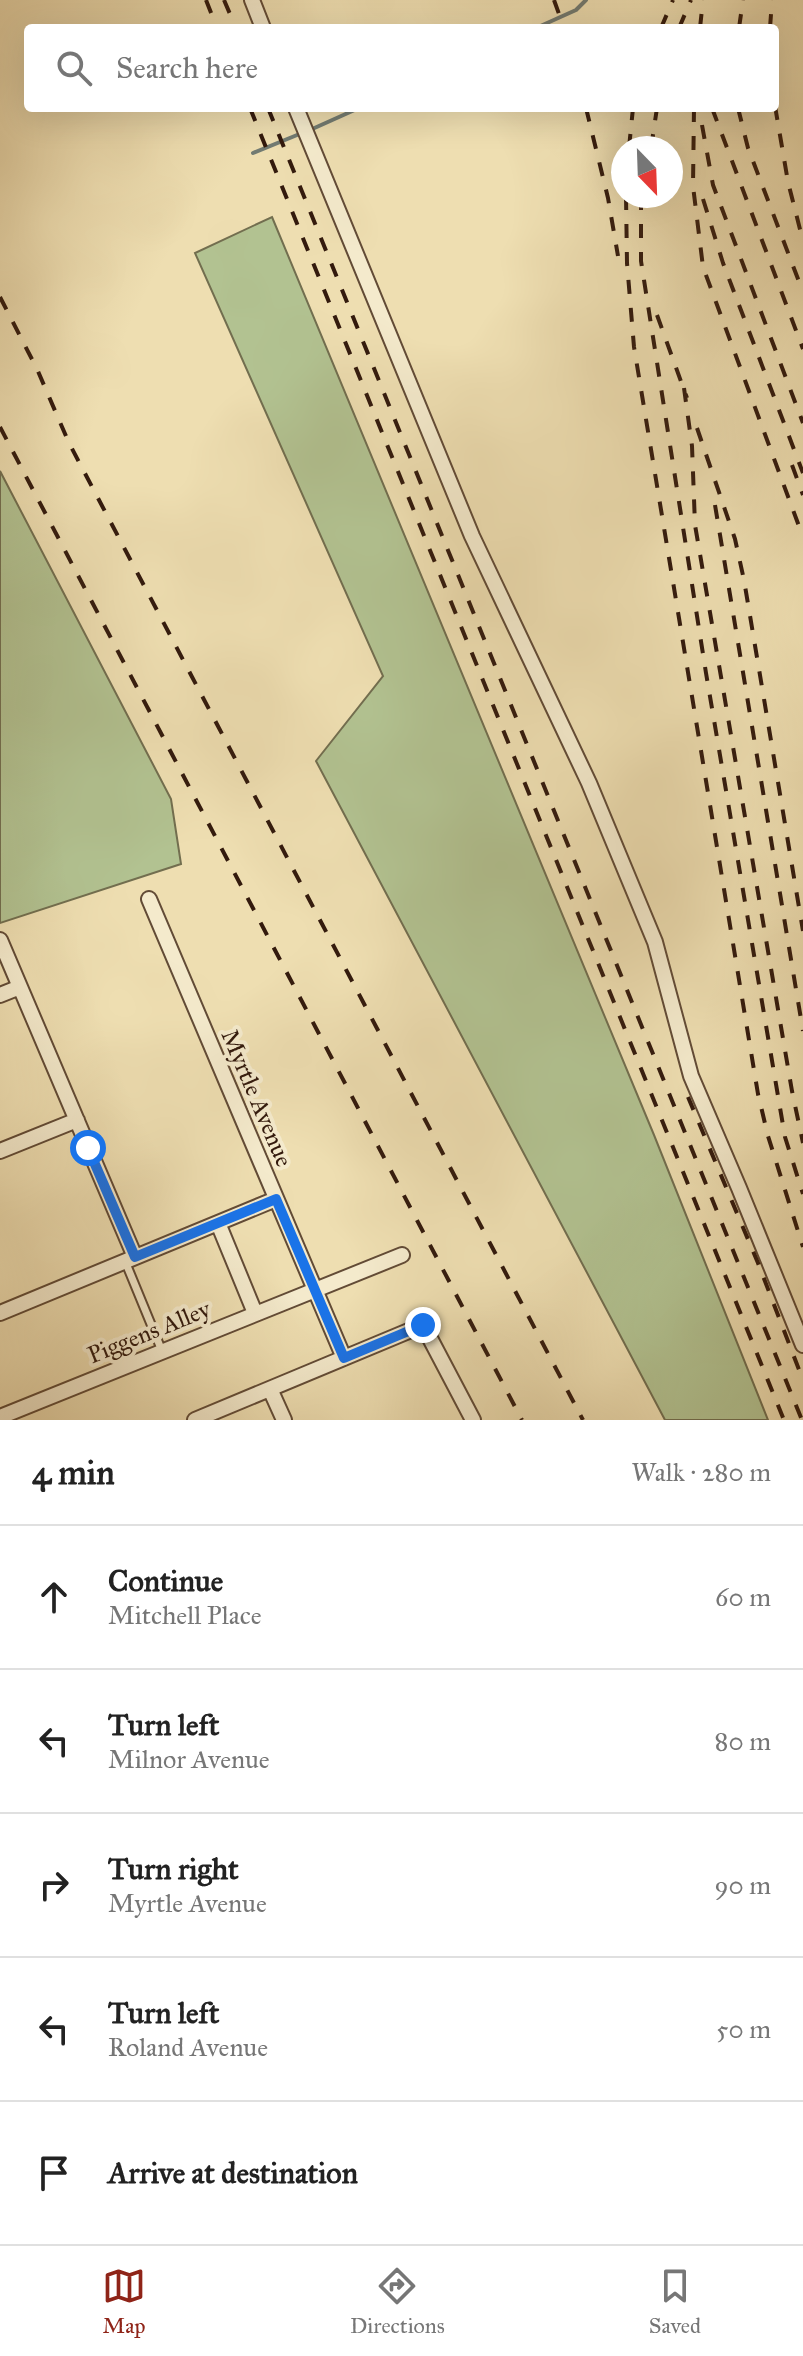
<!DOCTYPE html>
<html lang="en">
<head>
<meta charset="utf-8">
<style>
	:root { --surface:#fff; --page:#f2f2f2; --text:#222; --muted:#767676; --line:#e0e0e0; --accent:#8f2418 }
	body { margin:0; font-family:"IM FELL Great Primer",serif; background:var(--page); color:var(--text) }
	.compass { position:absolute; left:611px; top:136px; width:72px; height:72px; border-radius:50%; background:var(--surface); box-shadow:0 8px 32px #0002; rotate:157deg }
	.stop { position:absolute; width:24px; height:24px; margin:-18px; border:6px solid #1a73e8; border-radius:50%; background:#fff }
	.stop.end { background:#1a73e8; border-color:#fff; box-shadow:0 2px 8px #0008 }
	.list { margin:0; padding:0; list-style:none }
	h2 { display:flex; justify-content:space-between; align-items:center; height:104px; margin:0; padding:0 32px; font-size:34px }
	h2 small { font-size:26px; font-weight:400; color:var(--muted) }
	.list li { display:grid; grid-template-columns:52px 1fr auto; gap:24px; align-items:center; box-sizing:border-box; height:144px; padding:0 32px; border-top:2px solid var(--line) }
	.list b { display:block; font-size:30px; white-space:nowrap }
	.list p { margin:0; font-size:26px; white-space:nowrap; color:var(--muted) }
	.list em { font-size:26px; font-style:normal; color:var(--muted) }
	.icon { flex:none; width:44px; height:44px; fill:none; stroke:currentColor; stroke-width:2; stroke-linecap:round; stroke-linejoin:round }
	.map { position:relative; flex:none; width:803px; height:1420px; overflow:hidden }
	.search { position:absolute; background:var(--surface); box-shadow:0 8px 32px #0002; left:24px; right:24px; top:24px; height:88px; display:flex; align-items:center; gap:20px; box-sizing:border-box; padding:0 28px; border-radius:8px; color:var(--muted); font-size:30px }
	.sheet { height:824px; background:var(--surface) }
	nav { display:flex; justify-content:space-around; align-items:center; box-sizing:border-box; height:112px; border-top:2px solid var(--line); background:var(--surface); font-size:22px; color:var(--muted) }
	nav a { display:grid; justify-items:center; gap:4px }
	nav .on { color:var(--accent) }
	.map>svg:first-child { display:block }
</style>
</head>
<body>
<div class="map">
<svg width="803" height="1420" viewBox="0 0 803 1420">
	<rect width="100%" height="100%" fill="#eedeb1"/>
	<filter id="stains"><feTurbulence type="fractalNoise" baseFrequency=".0025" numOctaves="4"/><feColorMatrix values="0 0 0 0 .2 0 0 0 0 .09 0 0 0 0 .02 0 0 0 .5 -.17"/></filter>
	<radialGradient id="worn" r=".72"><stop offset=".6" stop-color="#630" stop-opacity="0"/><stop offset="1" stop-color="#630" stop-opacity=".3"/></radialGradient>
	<!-- green -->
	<path fill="#b2c291" stroke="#726e4f" stroke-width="2" d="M272,217L654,1135L768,1420H665L316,761L383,676L195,253Z
		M0,471L171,799L181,864L0,923Z"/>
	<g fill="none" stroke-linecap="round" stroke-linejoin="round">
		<!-- stream -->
		<path stroke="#727b72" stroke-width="4" d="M536,28L576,10L586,0
			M310,130L359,108
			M253,153L302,133"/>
		<!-- service casing -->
		<g stroke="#624b36" stroke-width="11">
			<path id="service" d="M125,1261L162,1351"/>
		</g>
		<!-- minor casing -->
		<g stroke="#624b36" stroke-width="18">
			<path id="minor" d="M252,0L263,28
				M296,108L472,536L589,783L655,942L691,1076L739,1188L803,1345
				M149,899L344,1358
				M0,940L135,1257
				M0,995L20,987
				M0,1151L77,1120
				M218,1223L255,1313
				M0,1313L276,1199
				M270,1389L284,1420
				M0,1417L402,1255
				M195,1420L423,1325L473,1420"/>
		</g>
		<!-- service -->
		<use href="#service" stroke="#f4eacc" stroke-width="7"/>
		<!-- minor -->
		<use href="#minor" stroke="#f4eacc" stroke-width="14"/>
		<!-- rail -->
		<path stroke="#331a0d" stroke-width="4" stroke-dasharray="14 14" stroke-linecap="butt" d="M206,0L217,28
			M224,0L236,28
			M554,0L564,28
			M661,28L673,0
			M679,28L691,0
			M700,28L703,0
			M739,28L743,0
			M770,28L772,0
			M775,106L788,182L803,241
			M250,108L784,1420
			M268,108L802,1420
			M586,108L608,198L618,256
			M694,108L693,186L703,267L803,537
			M712,108L803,349
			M738,108L748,148L803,292
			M702,125L713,185L803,423
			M629,148L633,108
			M651,148L657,108
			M626,196L627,263L634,347L758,1094L768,1136L803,1247
			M641,196V261L706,673L785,1137L803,1194
			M703,199L723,263L803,473
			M0,297L37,369L69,443L583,1420
			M657,315L687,398
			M684,388L692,446L695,525L792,1091L803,1143
			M0,427L522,1420
			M697,428L735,539L744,580L803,931
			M792,465L803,495
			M715,505L803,1031
			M688,1097L758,1263L803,1380"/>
	</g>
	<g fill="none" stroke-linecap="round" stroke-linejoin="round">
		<!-- route -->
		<path stroke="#1a73e8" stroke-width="10" d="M88,1148L135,1257L276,1199L344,1358L423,1325"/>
	</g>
	<g text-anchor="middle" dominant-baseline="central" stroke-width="8" stroke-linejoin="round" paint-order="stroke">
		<!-- street labels -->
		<g font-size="24" fill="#331a0d" stroke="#f4eacc">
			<text transform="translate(257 1098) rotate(67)">Myrtle Avenue</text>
			<text transform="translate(149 1332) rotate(-22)">Piggens Alley</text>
		</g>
	</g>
	<rect width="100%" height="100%" filter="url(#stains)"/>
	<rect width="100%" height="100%" fill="url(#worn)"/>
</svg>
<svg class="compass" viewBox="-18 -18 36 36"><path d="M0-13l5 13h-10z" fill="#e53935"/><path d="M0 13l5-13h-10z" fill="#767676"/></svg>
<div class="stop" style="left:88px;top:1148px"></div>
<div class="stop end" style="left:423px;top:1325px"></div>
<div class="search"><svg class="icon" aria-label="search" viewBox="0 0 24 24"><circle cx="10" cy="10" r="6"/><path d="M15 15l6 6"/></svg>Search here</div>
</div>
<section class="sheet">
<h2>4 min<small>Walk · 280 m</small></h2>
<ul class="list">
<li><svg class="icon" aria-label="ahead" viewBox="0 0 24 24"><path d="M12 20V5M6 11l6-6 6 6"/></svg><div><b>Continue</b><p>Mitchell Place</p></div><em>60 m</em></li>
<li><svg class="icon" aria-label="left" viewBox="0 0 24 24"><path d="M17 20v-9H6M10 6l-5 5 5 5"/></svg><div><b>Turn left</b><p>Milnor Avenue</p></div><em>80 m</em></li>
<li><svg class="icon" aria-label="right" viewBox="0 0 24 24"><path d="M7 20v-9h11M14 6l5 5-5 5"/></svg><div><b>Turn right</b><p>Myrtle Avenue</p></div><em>90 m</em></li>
<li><svg class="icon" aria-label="left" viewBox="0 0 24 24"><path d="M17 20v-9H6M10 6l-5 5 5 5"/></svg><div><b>Turn left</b><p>Roland Avenue</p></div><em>50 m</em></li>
<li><svg class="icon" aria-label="arrive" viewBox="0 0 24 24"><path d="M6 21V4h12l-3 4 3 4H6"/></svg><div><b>Arrive at destination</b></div></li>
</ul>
</section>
<nav>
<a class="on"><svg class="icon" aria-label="map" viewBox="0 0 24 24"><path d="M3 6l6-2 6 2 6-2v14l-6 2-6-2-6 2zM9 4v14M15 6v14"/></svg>Map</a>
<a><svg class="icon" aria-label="directions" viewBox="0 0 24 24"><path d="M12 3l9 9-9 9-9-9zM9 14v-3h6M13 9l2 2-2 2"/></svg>Directions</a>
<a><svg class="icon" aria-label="saved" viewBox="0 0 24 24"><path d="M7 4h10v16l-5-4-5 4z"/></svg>Saved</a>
</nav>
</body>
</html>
